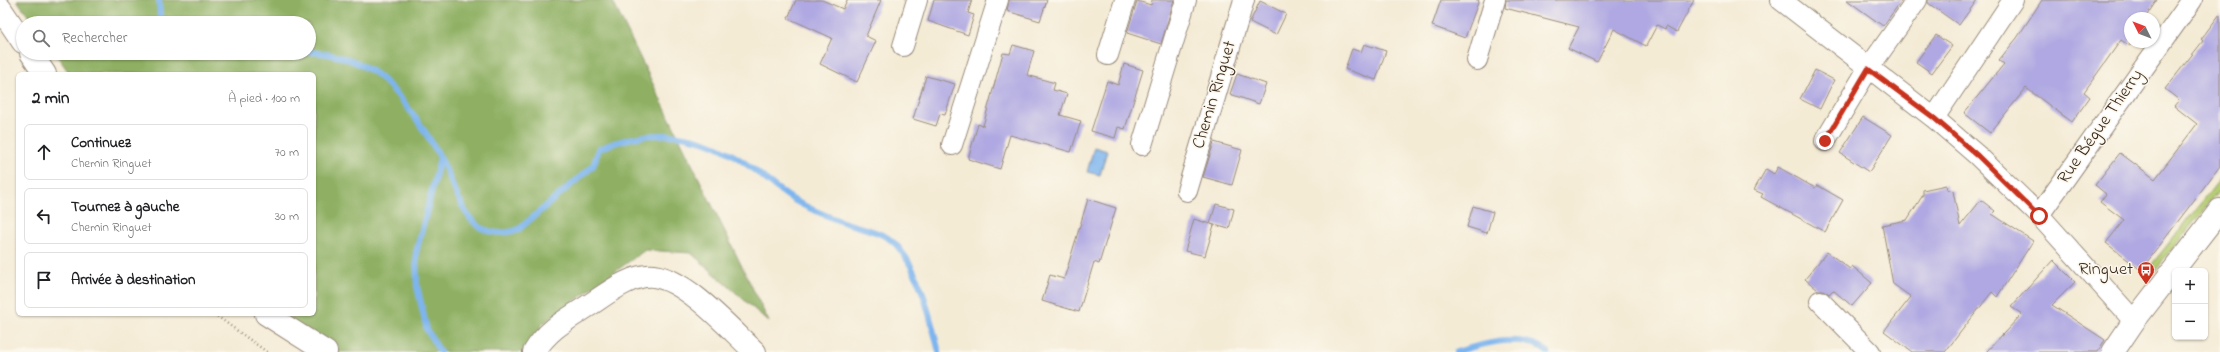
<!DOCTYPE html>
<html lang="fr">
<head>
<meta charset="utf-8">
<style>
	:root { --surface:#fff; --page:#f2f2f2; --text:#202124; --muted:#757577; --line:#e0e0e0 }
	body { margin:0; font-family:"Indie Flower",sans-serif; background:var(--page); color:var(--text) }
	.controls { position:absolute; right:12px; bottom:12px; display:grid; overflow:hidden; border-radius:6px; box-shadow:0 1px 3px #0004 }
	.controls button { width:36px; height:36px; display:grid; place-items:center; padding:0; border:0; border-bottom:1px solid var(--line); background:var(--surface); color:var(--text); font:20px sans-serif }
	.compass { position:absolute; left:2124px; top:12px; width:36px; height:36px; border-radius:50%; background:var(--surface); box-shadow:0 1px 3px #0004; rotate:312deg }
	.stop { position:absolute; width:12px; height:12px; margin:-9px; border:3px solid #c8321e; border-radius:50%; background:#fff }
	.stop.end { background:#c8321e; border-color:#fff; box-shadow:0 1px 4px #0008 }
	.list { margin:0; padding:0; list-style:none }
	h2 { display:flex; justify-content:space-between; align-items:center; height:52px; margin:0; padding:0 16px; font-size:17px }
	h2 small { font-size:13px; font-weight:400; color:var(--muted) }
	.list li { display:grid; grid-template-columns:26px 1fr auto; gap:12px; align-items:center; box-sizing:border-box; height:56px; margin:0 8px 8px; padding:0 8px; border:1px solid var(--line); border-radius:6px }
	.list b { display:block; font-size:15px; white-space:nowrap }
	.list p { margin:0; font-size:13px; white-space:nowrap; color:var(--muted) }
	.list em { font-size:13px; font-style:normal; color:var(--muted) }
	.icon { flex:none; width:22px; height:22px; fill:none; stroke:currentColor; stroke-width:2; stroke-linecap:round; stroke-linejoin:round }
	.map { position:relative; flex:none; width:2220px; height:352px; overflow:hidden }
	.search { position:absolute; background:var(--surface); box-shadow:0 1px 3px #0004; left:16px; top:16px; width:300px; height:44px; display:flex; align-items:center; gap:10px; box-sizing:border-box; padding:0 14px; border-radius:22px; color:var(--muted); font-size:15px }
	.panel { position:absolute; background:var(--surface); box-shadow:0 1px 3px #0004; left:16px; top:72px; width:300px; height:244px; border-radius:6px }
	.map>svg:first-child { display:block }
</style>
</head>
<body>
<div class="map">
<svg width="2220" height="352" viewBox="0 0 2220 352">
	<rect width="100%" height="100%" fill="#fbf7ec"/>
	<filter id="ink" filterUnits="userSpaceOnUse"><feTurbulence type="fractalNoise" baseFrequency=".025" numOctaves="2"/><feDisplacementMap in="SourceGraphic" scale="8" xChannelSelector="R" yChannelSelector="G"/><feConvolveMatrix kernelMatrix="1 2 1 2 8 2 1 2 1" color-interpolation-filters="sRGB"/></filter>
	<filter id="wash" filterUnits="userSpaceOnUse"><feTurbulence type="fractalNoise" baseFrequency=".012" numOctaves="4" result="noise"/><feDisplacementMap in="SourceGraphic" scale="16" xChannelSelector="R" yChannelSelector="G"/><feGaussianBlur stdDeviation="0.9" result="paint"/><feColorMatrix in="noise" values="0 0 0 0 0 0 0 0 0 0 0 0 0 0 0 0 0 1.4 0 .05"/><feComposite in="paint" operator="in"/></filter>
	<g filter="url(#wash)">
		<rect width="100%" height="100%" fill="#f4ebd5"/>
		<!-- green -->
		<path fill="#b4cd72" stroke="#787c48" d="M2220,179V189L2151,276L2145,273Z"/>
		<!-- forest -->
		<path fill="#8fb064" stroke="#656d41" d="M17,0H600L613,2L769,322L691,253L645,250L541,325L539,352H315L282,314H314V74H70L55,53H309V23H33Z"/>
		<!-- water -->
		<path fill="#7eb5ee" stroke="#5c7086" d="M1094,147L1107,151L1100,175L1087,172Z"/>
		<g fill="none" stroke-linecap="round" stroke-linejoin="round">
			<!-- stream -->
			<path stroke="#7eb5ee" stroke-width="6" d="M159,0L160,18L163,23
				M309,52C329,53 352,59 370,70C397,87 429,135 443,163C450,178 460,206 470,218C483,234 501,236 519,229L593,166L599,149C649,127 700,130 745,163C763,176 781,194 801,204C813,210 827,216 840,221C860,229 885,230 899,248C922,276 930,318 939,352
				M440,352L427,330L417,286L416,253L440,158
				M1456,352C1485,343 1522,332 1548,352"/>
		</g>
		<g id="blocks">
			<!-- building -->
			<path fill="#afa8e2" d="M796,0H822L843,9L847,0H881L866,36L876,41L857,82L820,64L832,38L788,18Z
				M934,0H972L968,13L974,15L968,35L928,21Z
				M1009,0H1047L1040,21L1007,11Z
				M1152,0H1174L1161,44L1127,33L1137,1L1151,5Z
				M1441,0H1479L1465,38L1432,26Z
				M1506,0H1694L1677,32L1666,26L1665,29L1657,25L1646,46L1614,29L1597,62L1568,48L1579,27L1505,8Z
				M1847,0H1902L1883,26Z
				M1928,0H1977L1959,25L1928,3Z
				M2042,0H2157L2145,18H2130V46L2121,40L2084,92L2090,97L2072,122L2026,88L1990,133L1964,113L2004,64L1999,60L2017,38Z
				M1260,1L1286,14L1276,35L1250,22Z
				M2220,14V166L2141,270L2106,243L2124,220L2100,202L2106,194L2095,185L2120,153L2155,179L2197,124L2174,106L2179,100L2165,89L2203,41L2201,39Z
				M1936,35L1952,46L1932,73L1916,62Z
				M1364,44L1386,51L1376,80L1345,69L1352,49L1361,52Z
				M1013,45L1034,51L1027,75L1055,83L1053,90L1067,94L1060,115L1081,121L1071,152L1010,135L1000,169L968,159L978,124L983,126L1003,53L1010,54Z
				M1124,64L1143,70L1125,129L1118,127L1115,138L1091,131L1107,81L1118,85Z
				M1815,70L1834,80L1820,109L1800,99Z
				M1237,74L1266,84L1259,104L1230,94Z
				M926,76L955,84L945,115L940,114L936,126L913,119Z
				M1863,117L1892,135L1869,172L1840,153Z
				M1214,142L1242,150L1232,185L1203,177Z
				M1778,167L1815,188L1817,185L1843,200L1825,232L1761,197L1763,194L1754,190L1766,169L1774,174Z
				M1946,185L1947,189L1953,191L1960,226L1981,200L1995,211L1992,214L2033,241L1997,297L1992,292L1945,352H1912L1884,331L1911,297L1893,284L1882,225L1907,220L1923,195V190Z
				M1088,199L1116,208L1099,264L1094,262L1079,312L1042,301L1050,275L1064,279Z
				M1216,204L1234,209L1229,229L1211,224L1214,225L1205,256L1185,251L1194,219L1210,224Z
				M1473,206L1493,212L1487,233L1467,227Z
				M1827,252L1850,269L1852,266L1872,283L1852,306L1833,290L1829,294L1823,290H1818L1805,279Z
				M2053,260L2075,282L2052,305L2105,340L2097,352H1986L2022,314L2011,307Z"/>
		</g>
	</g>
	<g filter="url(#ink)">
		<use href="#blocks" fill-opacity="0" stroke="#988a7a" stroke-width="1"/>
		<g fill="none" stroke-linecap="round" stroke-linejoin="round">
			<!-- minor casing -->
			<g stroke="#988a7a" stroke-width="22">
				<path id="minor" d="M1781,0L1934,118L1978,156L2039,215L2134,321
					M903,46L917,0
					M1108,55L1125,0
					M1477,60L1495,0
					M1934,118L2013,0
					M1825,141L1868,69L1917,0
					M952,145L998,0
					M1142,145L1186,0
					M1187,191L1244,0
					M2039,215L2192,0
					M1820,301L1870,352"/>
			</g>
			<!-- secondary casing -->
			<g stroke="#988a7a" stroke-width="24">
				<path id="secondary" d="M0,8L23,42
					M31,53L45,74
					M266,314L326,352
					M534,352C549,328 568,319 591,304C609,292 632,274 654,276C687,280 731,330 755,352
					M2113,352L2134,321L2220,210"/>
			</g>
			<!-- path -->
			<path stroke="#988a7a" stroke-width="2.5" stroke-dasharray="1 3" stroke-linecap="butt" d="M214,314L267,352"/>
			<!-- minor -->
			<use href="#minor" stroke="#fff" stroke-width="20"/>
			<!-- secondary -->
			<use href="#secondary" stroke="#fff" stroke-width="22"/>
		</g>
	</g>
	<g fill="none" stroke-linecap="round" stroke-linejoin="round" filter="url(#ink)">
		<!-- route -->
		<path stroke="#c8321e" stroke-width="5" d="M1825,141L1868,69L1934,118L1978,156L2039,216"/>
	</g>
	<!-- icons -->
	<defs>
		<g id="bus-pin" transform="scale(0.9)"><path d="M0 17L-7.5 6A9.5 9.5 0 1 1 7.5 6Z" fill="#c8321e" stroke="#fbf7ec"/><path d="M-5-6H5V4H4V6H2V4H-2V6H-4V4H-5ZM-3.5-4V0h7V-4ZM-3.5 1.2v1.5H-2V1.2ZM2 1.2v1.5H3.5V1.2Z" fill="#fff"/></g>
	</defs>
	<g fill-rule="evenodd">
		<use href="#bus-pin" x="2146" y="270"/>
	</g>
	<g text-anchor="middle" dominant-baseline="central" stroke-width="3" stroke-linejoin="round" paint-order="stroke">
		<!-- street labels -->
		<g font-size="18" fill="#3b2a1e" stroke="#fbf7ec">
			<text transform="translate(1215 95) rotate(-73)">Chemin Ringuet</text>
			<text transform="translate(2101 127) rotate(-55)">Rue Bégue Thierry</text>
		</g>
		<!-- poi labels -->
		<g font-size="18" fill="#3b2a1e" stroke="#fbf7ec" text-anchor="end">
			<text x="2133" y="270">Ringuet</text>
		</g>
	</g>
</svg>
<div class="controls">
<button>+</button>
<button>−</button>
</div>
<svg class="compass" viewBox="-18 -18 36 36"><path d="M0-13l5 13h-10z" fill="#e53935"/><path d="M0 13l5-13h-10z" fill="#757577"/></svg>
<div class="stop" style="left:2039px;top:216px"></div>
<div class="stop end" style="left:1825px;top:141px"></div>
<div class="search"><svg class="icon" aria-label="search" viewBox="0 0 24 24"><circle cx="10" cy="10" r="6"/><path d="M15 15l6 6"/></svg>Rechercher</div>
<section class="panel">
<h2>2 min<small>À pied · 100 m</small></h2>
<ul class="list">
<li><svg class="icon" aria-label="ahead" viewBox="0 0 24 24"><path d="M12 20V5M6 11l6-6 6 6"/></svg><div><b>Continuez</b><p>Chemin Ringuet</p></div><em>70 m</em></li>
<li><svg class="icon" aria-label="left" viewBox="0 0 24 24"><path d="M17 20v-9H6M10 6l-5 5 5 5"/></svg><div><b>Tournez à gauche</b><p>Chemin Ringuet</p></div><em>30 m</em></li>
<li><svg class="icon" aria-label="arrive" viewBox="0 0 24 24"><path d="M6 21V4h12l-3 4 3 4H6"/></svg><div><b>Arrivée à destination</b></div></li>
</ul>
</section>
</div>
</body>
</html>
